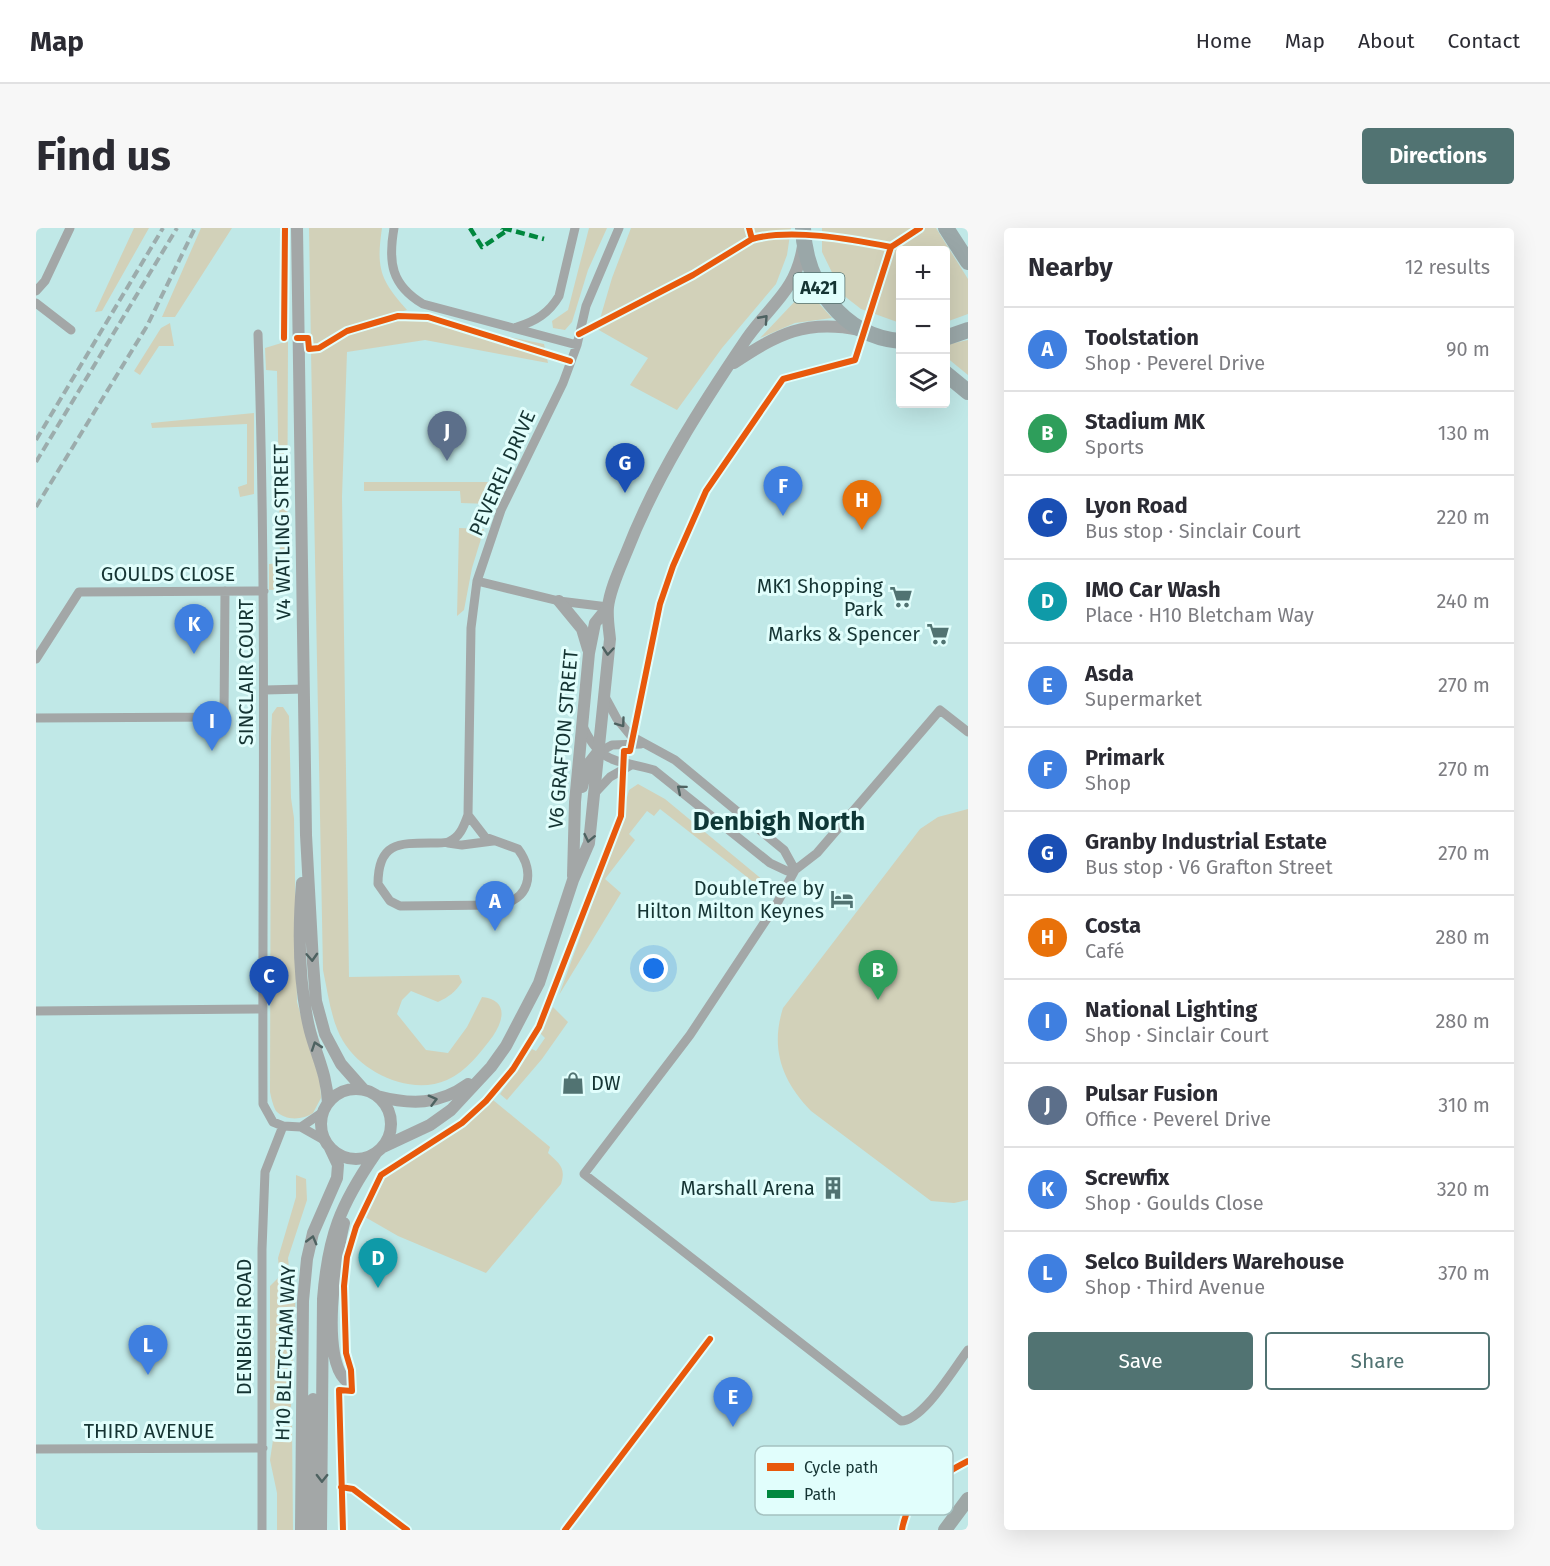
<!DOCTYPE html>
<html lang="en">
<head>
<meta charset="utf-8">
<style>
	:root { --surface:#fff; --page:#f7f7f7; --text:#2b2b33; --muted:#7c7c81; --line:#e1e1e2; --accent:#517372 }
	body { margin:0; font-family:"Fira Sans",sans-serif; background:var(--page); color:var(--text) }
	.controls { position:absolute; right:18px; top:18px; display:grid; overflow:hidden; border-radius:6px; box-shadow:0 6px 24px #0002 }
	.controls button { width:54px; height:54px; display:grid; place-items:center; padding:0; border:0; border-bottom:2px solid var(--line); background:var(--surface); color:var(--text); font:30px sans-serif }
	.you { position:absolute; left:618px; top:741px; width:21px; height:21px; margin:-15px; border:4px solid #fff; border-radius:50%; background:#1a73e8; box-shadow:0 0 0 9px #1a73e833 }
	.badge { display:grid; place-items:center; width:39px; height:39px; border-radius:50%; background:var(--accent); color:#fff; font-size:20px; font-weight:700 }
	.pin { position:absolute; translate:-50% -50px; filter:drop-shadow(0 2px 3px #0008) }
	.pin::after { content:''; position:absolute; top:32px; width:21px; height:18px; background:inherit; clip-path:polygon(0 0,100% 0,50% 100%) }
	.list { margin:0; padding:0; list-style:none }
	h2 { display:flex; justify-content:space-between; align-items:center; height:78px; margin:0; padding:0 24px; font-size:26px }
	h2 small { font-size:20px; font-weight:400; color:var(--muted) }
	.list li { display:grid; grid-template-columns:39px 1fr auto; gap:18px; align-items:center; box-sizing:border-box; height:84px; padding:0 24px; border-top:2px solid var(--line) }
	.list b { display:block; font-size:22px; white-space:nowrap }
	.list p { margin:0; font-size:20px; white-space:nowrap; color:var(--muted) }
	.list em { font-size:20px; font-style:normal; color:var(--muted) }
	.actions { display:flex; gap:12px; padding:18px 24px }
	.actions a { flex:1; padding:14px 0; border:2px solid var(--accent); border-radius:6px; text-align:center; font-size:21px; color:var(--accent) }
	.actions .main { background:var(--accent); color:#fff }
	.icon { flex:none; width:33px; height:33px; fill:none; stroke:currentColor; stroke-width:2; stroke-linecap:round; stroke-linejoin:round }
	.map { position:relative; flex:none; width:932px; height:1302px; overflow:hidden; border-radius:6px }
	header { display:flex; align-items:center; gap:36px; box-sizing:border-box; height:84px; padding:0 30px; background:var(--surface); border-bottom:2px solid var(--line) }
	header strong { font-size:28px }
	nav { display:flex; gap:33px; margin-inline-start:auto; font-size:21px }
	.intro { display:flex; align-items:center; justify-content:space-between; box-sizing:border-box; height:144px; padding:0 36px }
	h1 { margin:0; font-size:42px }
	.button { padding:15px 27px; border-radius:6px; background:var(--accent); color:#fff; font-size:21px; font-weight:700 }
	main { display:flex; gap:36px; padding:0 36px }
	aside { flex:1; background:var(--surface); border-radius:6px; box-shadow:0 6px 24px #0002 }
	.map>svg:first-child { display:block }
</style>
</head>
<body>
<header>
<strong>Map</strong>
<nav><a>Home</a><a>Map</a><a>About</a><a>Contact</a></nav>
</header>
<div class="intro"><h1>Find us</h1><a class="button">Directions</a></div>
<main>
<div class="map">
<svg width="932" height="1302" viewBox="0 0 932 1302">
	<rect width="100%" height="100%" fill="#c0e8e7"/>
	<!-- green -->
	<path fill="#d2d1b9" d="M98,0H113L66,83L59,84Z
		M165,0H196L139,89H126Z
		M273,0H346C340,40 344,52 371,82L310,100L282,117L275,118Z
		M553,0H571L552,42L536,94L529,102L517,100L516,93L532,82Z
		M595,0H755L751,27L740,56L686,120L641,182L594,157L612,130L561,101L576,50Z
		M786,0H900L932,51V86L910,94L909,22H864V95L825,81L807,67L786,24Z
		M770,54L780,72L796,90L759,95L724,110L762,70Z
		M363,91L387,92L508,116L512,135L389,112L311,124L306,269L313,749L423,747L426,754C419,764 413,769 402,774L375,763L366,772L361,786L390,822L412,825L431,799L446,769C471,772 469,790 457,808C444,825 431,843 411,852C375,868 326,845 307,813C295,793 292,765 287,742L275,124L283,123L316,103Z
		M134,95L138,118H123L104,147L98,143L125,100Z
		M932,112V147L910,129L909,117Z
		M252,113L251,361L233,362V336L244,335L241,143L230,142L229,120Z
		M218,185V266L204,269L202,259L211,256V196L116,200L115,195Z
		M328,254H468L461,272L454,276L425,275L424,263H328Z
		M423,300L448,301L436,340L428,382L421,388Z
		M241,479H247L253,488L255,570L258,590L261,774L284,854L285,870L277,885C267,892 249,893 240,883C237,878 235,869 234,864L235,511L236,486Z
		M602,556L629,571L728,653L725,660L624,581L618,588L611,583L593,606L599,612L569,651L585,665L523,767L579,614L593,562Z
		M932,581V972L918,975L895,973L775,883C746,853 734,821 747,780L884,601L902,589Z
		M517,779L532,794L506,831L471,872L464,866L496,821L500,823L509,810L504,805Z
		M457,872L514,919L512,925C524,936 530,940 525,956L450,1045L362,1008L329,989L350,948L428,899Z
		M260,947L270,951L271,972L252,1030L254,1050L260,1055L255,1179L234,1182V1058L244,1048L242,1030L260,969Z
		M243,1197H256L257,1302H241V1265L234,1232L237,1212L244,1211Z"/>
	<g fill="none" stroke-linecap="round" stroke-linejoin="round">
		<!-- minor -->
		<path stroke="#a3a7a7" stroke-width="9" d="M358,0C352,34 355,57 387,76L541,117
			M0,63L9,53L34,0
			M0,75L35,102
			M481,99C500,93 513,85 523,68L539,0
			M222,106C231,363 226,619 227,876L237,894L247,898L265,899L288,912
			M441,353L523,373L572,379
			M0,431L43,364L228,363
			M229,462L268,461
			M568,467L581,491L595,508L639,532L748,622L759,642
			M0,490L188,489L189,363
			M546,496C564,538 581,531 618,542L734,635L751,643L759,642
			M932,504L904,482L781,625L759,642L740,677L654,807L548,946L865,1193C887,1193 918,1140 932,1122
			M563,524L576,517L605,516
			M559,565L574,549L595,537
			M432,587L435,400L441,353L465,282L527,155L541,117L550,78L583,0
			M432,587L449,609L482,621C500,645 493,673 462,677L364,678L354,673L342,656C342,615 362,615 395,615C401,615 409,616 414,613C425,608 428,597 432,587Z
			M412,615L426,617L457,613
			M0,783L227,781
			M265,899L287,884
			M0,1221L227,1220
			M226,1302V1021L229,944L247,898"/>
		<!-- tertiary -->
		<path stroke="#a3a7a7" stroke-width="12" d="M261,0L270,607L277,735L280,773L289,806L305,836L328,862
			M698,135C742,106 769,91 824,102
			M523,373L546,401L552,421
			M546,559L551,538L562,524
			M537,648L539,574L553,425L559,395L572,379
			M266,655C262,704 262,755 274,803C281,829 291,847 292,875
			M285 896a35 35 0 1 1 70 0a35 35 0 1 1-70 0Z
			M341,868C375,877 403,877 432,856
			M347,919L394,897L415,882L455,839L470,818L503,755L537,652L553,615L574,411C573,401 571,390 572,379C574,361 584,340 591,323C621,246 665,178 711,110C735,76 760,63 767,18
			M308,995C300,1027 283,1134 312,1154
			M265,1302L267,1073L271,1031L277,1005L301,950L302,937L294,920
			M274,1302L277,1171
			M285,1302L287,1071C292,1008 304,977 340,925"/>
		<!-- secondary -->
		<path stroke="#9ea7a6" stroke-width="14" d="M909,1302L932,1271"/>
		<!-- trunk -->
		<path stroke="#9aa7a8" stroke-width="16" d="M767,0C769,55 806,108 864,113
			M910,0L932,34
			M909,110L932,102
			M909,145L932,164"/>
		<!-- rail -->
		<path stroke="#9cacac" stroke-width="4" stroke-dasharray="9 4.5" stroke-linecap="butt" d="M0,212L127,0
			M0,234L141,0
			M0,279L111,98L159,0"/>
		<!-- quiet -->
		<path stroke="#00873e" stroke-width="4.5" stroke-dasharray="9 4.5" stroke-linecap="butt" d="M434,0L446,19L469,4L466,0
			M467,0L508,11"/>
		<!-- cycleway casing -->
		<g stroke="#e1fefc" stroke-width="10">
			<path id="cycleway" d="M713,0L716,11C755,0 814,11 855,19
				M543,106L657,47L716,11
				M248,110L249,0
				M261,110H272L273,121L283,120L311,103L362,88L392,89L534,133
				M305,1259L317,1261L371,1302
				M307,1302L303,1162L316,1163L315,1142L310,1125L308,1058L311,1029L320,999L345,947L426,895L450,873L477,841L503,799L585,588L588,523H594L624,376L637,338L670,263L747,151L819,132L855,19L884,0
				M529,1302L674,1111
				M866,1302C871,1266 903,1248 932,1233"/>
		</g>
		<!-- cycleway -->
		<use href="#cycleway" stroke="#e8590c" stroke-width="6"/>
	</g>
	<!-- one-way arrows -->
	<defs><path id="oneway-chevron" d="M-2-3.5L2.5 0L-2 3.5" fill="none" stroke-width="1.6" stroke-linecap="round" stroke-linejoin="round" transform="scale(1.5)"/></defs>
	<g stroke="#4e6261">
		<use href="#oneway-chevron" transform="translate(728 91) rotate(-48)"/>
		<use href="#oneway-chevron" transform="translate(572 423) rotate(95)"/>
		<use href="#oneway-chevron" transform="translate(585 495) rotate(54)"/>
		<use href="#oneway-chevron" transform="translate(645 561) rotate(-140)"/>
		<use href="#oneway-chevron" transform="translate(553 610) rotate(102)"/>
		<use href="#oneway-chevron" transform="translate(276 729) rotate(87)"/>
		<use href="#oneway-chevron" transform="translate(280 818) rotate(-109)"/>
		<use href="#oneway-chevron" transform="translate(397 872) rotate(-15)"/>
		<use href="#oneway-chevron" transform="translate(276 1012) rotate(-75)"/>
		<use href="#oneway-chevron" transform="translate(286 1250) rotate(91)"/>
	</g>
	<!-- icons -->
	<defs>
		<g id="supermarket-bare" transform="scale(1.8)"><path d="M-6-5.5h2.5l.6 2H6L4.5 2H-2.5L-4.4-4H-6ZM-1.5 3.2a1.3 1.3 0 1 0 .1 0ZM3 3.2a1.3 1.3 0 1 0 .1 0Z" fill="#517372" stroke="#e1fefc" stroke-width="2.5" paint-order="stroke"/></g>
		<g id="hotel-bare" transform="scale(1.8)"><path d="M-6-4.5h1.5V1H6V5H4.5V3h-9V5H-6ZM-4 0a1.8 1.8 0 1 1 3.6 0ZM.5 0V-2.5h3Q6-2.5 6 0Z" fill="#517372" stroke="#e1fefc" stroke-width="2.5" paint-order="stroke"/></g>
		<g id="shop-bare" transform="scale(1.8)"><path d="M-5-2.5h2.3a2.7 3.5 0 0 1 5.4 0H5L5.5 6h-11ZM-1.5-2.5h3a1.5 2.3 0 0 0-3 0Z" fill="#517372" stroke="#e1fefc" stroke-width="2.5" paint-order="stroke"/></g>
		<g id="building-bare" transform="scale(1.8)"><path d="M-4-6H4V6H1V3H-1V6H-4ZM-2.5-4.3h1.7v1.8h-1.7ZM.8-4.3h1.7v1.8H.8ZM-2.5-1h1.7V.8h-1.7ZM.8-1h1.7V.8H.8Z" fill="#517372" stroke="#e1fefc" stroke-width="2.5" paint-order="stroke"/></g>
	</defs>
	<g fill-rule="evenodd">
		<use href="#supermarket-bare" x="865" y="369"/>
		<use href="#supermarket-bare" x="902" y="406"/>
		<use href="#hotel-bare" x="806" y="671"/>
		<use href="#shop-bare" x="537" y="855"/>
		<use href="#building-bare" x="797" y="960"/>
	</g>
	<g text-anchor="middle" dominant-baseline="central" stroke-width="6" stroke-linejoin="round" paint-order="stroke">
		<!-- shield labels -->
		<rect fill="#e1fefc" stroke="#52716f" stroke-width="1.5" x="757.5" y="45" width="51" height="30" rx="4.5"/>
		<g font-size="18" font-weight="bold" fill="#153433">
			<text x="783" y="60">A421</text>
		</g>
		<!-- street labels -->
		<g font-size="20" fill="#153433" stroke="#e1fefc">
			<text transform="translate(466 245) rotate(-66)">PEVEREL DRIVE</text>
			<text transform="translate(246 304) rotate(-91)">V4 WATLING STREET</text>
			<text x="132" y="346">GOULDS CLOSE</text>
			<text transform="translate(210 444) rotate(-90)">SINCLAIR COURT</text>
			<text transform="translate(527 511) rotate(-85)">V6 GRAFTON STREET</text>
			<text transform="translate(208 1099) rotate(-90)">DENBIGH ROAD</text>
			<text transform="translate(249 1125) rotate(-88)">H10 BLETCHAM WAY</text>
			<text x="113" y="1203">THIRD AVENUE</text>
		</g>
		<!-- poi labels -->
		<g font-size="20" fill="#153433" stroke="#e1fefc" text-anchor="end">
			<text x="847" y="358">MK1 Shopping<tspan x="847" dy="23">Park</tspan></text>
			<text x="884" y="406">Marks &amp; Spencer</text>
			<text x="788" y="660">DoubleTree by<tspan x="788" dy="23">Hilton Milton Keynes</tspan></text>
			<text x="555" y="855" text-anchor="start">DW</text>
			<text x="779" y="960">Marshall Arena</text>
		</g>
		<!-- district labels -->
		<g font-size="26" font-weight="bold" fill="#0e3736" stroke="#e1fefc">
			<text x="743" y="593">Denbigh North</text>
		</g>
	</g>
	<!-- legend -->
	<rect x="719" y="1218" width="198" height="69" rx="9" fill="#e1fefc" stroke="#a4c1c0" stroke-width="1.5"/>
	<rect x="731" y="1235" width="27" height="8" fill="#e8590c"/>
	<rect x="731" y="1262" width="27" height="8" fill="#00873e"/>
	<g font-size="16" fill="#153433">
		<text x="768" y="1245">Cycle path</text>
		<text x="768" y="1272">Path</text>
	</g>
</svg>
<div class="controls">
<button>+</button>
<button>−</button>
<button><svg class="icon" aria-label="layers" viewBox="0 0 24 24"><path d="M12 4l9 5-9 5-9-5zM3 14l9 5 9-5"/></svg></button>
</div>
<div class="you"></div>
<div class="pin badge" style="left:459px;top:703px;background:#3f7fe0">A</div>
<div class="pin badge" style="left:842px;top:772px;background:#2e9e5b">B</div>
<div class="pin badge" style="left:233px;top:778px;background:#1a4fb4">C</div>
<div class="pin badge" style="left:342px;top:1060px;background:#0f9aa8">D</div>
<div class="pin badge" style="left:697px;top:1199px;background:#3f7fe0">E</div>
<div class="pin badge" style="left:747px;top:288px;background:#3f7fe0">F</div>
<div class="pin badge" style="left:589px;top:265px;background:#1a4fb4">G</div>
<div class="pin badge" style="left:826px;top:302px;background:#e8710a">H</div>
<div class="pin badge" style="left:176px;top:523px;background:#3f7fe0">I</div>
<div class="pin badge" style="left:411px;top:233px;background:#5c6f8a">J</div>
<div class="pin badge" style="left:158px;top:426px;background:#3f7fe0">K</div>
<div class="pin badge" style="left:112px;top:1147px;background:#3f7fe0">L</div>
</div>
<aside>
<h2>Nearby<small>12 results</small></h2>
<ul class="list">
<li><span class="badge" style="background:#3f7fe0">A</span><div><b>Toolstation</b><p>Shop · Peverel Drive</p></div><em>90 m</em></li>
<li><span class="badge" style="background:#2e9e5b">B</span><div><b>Stadium MK</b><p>Sports</p></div><em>130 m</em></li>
<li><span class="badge" style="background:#1a4fb4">C</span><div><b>Lyon Road</b><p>Bus stop · Sinclair Court</p></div><em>220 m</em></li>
<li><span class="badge" style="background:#0f9aa8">D</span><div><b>IMO Car Wash</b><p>Place · H10 Bletcham Way</p></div><em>240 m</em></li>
<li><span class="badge" style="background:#3f7fe0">E</span><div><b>Asda</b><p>Supermarket</p></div><em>270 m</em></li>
<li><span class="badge" style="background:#3f7fe0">F</span><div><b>Primark</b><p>Shop</p></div><em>270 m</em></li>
<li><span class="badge" style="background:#1a4fb4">G</span><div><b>Granby Industrial Estate</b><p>Bus stop · V6 Grafton Street</p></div><em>270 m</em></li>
<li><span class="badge" style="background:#e8710a">H</span><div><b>Costa</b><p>Café</p></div><em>280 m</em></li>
<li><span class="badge" style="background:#3f7fe0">I</span><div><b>National Lighting</b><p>Shop · Sinclair Court</p></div><em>280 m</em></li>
<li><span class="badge" style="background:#5c6f8a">J</span><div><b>Pulsar Fusion</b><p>Office · Peverel Drive</p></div><em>310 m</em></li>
<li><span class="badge" style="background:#3f7fe0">K</span><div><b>Screwfix</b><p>Shop · Goulds Close</p></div><em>320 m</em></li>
<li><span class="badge" style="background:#3f7fe0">L</span><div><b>Selco Builders Warehouse</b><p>Shop · Third Avenue</p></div><em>370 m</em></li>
</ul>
<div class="actions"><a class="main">Save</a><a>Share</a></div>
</aside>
</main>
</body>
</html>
